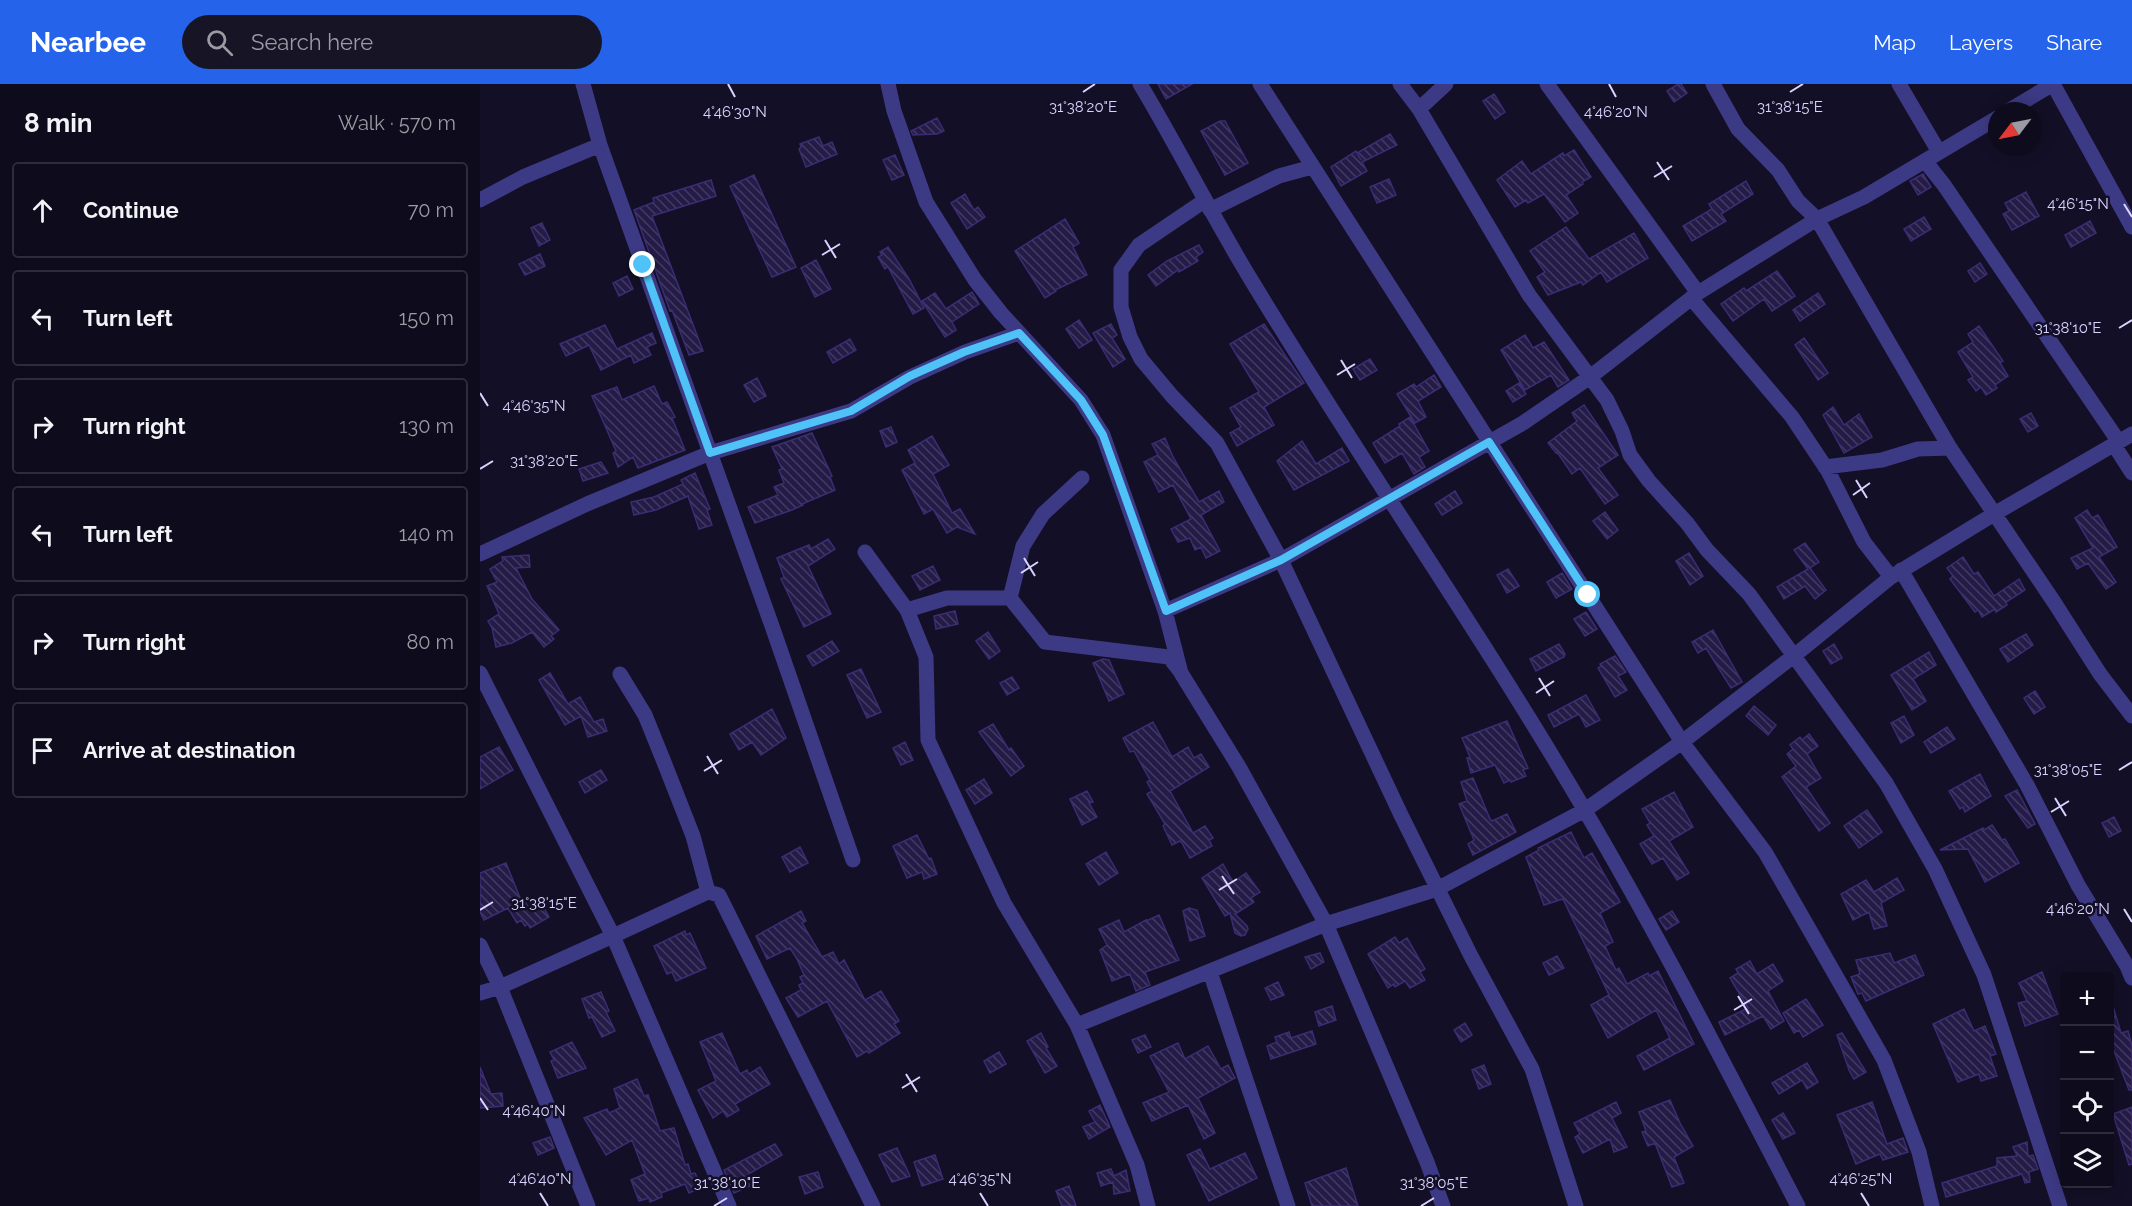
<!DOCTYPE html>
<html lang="en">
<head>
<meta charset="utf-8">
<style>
	:root { --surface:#0e0b1c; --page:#171425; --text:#f1f3f6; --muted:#9b9ba3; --line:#2e2b3b; --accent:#2563eb }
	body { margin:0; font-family:Raleway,sans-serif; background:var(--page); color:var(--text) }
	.controls { position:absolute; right:18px; bottom:18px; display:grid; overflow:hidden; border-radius:6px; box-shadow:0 3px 15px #0003 }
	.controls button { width:54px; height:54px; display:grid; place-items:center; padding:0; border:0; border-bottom:2px solid var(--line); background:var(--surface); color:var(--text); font:30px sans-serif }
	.compass { position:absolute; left:1508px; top:18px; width:54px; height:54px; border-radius:50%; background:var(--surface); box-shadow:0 3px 15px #0003; rotate:238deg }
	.stop { position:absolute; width:18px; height:18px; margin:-14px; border:4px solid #4fc3f7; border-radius:50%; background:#fff }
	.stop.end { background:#4fc3f7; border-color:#fff; box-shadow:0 2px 6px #0008 }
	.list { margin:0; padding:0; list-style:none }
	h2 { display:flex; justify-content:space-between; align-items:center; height:78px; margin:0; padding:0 24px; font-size:26px }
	h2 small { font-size:20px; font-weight:400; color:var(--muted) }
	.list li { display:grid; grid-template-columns:39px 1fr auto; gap:18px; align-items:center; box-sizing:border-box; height:96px; margin:0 12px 12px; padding:0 12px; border:2px solid var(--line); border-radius:6px }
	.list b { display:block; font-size:22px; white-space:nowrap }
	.list em { font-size:20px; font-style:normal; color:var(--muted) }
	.icon { flex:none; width:33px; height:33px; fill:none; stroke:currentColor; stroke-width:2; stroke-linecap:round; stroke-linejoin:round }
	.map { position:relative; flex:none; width:1652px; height:1122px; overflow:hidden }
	header { display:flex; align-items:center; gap:36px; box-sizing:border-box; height:84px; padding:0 30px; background:var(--accent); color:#fff }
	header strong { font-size:28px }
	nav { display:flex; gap:33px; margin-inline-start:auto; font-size:21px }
	.search { width:420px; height:54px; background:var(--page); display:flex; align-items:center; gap:15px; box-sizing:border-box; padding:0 21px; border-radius:33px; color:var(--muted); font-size:22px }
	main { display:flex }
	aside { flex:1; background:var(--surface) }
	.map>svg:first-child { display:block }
</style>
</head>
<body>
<header>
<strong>Nearbee</strong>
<div class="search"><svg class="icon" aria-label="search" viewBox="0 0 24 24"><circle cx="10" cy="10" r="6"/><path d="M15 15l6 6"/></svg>Search here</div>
<nav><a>Map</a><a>Layers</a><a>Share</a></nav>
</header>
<main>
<aside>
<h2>8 min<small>Walk · 570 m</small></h2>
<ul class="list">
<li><svg class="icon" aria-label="ahead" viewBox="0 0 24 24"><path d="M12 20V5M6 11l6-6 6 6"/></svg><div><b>Continue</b></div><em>70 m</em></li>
<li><svg class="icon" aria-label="left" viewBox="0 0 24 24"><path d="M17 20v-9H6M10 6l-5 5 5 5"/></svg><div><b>Turn left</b></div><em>150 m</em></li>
<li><svg class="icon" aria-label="right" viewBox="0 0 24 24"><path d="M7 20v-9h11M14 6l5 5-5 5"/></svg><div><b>Turn right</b></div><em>130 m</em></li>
<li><svg class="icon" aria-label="left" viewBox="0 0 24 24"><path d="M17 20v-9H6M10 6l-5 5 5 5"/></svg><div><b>Turn left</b></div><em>140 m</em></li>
<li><svg class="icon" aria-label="right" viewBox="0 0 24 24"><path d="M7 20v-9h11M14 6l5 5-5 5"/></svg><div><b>Turn right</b></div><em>80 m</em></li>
<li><svg class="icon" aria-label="arrive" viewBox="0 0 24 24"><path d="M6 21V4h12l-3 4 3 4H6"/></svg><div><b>Arrive at destination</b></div></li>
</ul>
</aside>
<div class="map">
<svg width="1652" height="1122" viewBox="0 0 1652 1122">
	<defs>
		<pattern id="building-back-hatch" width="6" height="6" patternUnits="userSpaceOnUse" patternTransform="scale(1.5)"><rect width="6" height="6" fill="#241b47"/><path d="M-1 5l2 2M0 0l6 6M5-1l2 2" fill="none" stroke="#433b63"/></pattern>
	</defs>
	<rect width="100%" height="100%" fill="#130f26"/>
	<!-- building -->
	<path fill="url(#building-back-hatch)" stroke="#3b2d73" stroke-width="1.5" d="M678,0H712L686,15Z
		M1198,0H1201L1207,9L1194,18L1187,7Z
		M1014,10L1025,28L1015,35L1003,17Z
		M457,34L464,47L457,50L433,51L431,47Z
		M740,37H745L768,79L745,91L721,47Z
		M910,50L917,61L882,78L887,87L861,102L851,83L876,67L881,76L877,69Z
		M339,53L343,62L352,58L357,70L326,83L319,65L321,63L320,60Z
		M1094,66L1111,93L1102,98L1103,100L1086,111L1098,129L1085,138L1064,110L1048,119L1046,116L1035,123L1017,96L1042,77L1051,90L1083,69L1084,72Z
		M415,71L424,91L412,96L403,76Z
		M1443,90L1451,103L1438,111L1430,97Z
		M274,91L316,183L292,193L250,102Z
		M909,95L916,111L897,119L890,103Z
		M231,96L236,112L172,132L223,267L209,271L192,226L190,227L154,126L174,118L173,114Z
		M1266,97L1273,110L1241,130L1246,137L1212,157L1203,142L1232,125L1229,120Z
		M1546,108L1559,132L1532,146L1523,130L1529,127L1525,119Z
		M485,110L494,126L498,123L505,133L487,145L471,119Z
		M1444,133L1451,145L1431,157L1424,145Z
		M585,135L599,159L593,163L607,191L575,206L576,207L565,214L535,167Z
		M1610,137L1616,149L1591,163L1585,151Z
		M62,139L70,156L59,162L51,144Z
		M1086,143L1109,175L1154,149L1168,174L1127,198L1121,188L1103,201L1101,198L1068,211L1057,193L1065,188L1050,167Z
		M719,161L723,168L716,173L718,177L699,188L698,186L676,202L668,191L687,177Z
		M408,163L429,195L444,224L433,230L408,183L405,185L398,173L402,171L400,168Z
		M60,170L65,182L45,191L39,180Z
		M336,176L351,205L335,213L321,184Z
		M1500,179L1507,190L1495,198L1488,187Z
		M1297,187L1315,212L1292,227L1284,215L1253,237L1241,220L1264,204L1266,207Z
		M147,192L153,205L139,212L133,199Z
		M492,208L499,220L472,238L476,246L465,253L442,217L455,209L466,225Z
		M1338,209L1345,220L1320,237L1313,226Z
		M599,236L612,256L599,264L586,245Z
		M631,240L637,251L632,254L645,275L633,283L613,249Z
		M784,240L824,299L784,323L794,341L757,362L750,349L761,343L750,324L779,308L750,260Z
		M125,241L137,265L172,249L176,259L167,263L171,271L154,279L151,271L121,286L109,261L86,272L80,260Z
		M1499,242L1523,277L1520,279L1528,292L1515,301L1517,304L1506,311L1501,303L1496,307L1488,296L1493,293L1478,268L1493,258L1488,250Z
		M1045,251L1053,264L1064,258L1089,296L1078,303L1071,291L1045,306L1021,266Z
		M1324,254L1348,289L1338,296L1315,261Z
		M370,255L376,266L353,279L347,268Z
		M890,275L897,286L880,296L873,285Z
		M954,291L961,303L938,317L946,333L935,339L917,310L934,300L936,303Z
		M277,294L286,312L274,318L264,301Z
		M1039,299L1046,310L1033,318L1026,307Z
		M174,302L182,320L187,318L195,333L192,334L205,366L158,384L153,373L138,383L133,369L136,367L112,312L137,303L142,316Z
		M1104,321L1138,371L1118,384L1138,411L1125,420L1100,384L1092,390L1077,368L1076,369L1068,359L1097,337L1092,329Z
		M1353,323L1364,341L1379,330L1392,353L1364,369L1343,331Z
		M1551,329L1558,342L1548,348L1540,335Z
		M930,333L949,367L939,373L945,383L934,390L922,369L905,379L893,359L920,342L919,340Z
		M411,343L417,358L406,363L400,347Z
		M332,349L352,392L350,393L355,406L322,420L323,421L312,426L275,439L268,423L298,411L294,403L304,399L299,386L302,385L292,363Z
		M452,352L469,381L453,390L472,429L480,425L495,450L477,443L467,449L453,425L444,430L422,386L435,379L428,366Z
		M685,354L693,373L719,418L739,407L744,418L721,431L740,467L726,474L721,463L715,466L710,454L698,458L691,445L711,435L693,401L679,408L664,378L678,371L672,360Z
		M822,357L836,380L862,364L869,377L814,406L797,377Z
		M121,378L128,389L103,397L99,385Z
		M215,389L230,425L227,426L232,441L219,445L208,412L176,426L154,431L151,418L174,413L203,400L201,396Z
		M975,407L982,419L962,431L955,420Z
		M1607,426L1612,434L1618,431L1637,463L1619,473L1636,498L1626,505L1608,479L1597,485L1591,474L1613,464L1595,434Z
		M1125,428L1138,446L1127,455L1113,437Z
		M348,455L355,465L328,482L351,530L324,543L301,495L304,493L297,474L329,461L331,465Z
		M1325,459L1339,478L1330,484L1346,506L1335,515L1325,502L1304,515L1297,503L1328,485L1314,466Z
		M1209,469L1223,492L1210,501L1196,477Z
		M49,471L50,483L36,484L52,515L79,546L71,552L74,555L64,563L52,548L32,559L16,563L12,544L8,537L19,530L7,502L17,498L10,485L23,477L22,473Z
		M1483,473L1494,490L1498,488L1514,512L1539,495L1545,506L1526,518L1527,521L1516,528L1515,525L1502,533L1498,526L1495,528L1470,495L1473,492L1467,484Z
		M453,482L460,496L440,506L432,492Z
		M1028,485L1039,502L1027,509L1017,491Z
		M1082,489L1092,505L1076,514L1067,498Z
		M475,527L478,540L456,545L454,532Z
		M1106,528L1117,545L1105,552L1094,535Z
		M1233,546L1262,598L1251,604L1226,564L1218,569L1212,558Z
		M508,548L520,567L509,575L496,557Z
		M1546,550L1553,561L1528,578L1520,565Z
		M352,557L359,567L333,582L327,572Z
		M1079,560L1085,570L1084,573L1056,587L1050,575Z
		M1354,560L1362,574L1351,580L1343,567Z
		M1449,568L1456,581L1433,595L1446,617L1432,626L1411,591Z
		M1135,572L1146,588L1138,592L1147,606L1135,613L1118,584L1121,582L1120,580Z
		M623,575L629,576L644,610L629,617L613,579Z
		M381,585L401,628L387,634L367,591Z
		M70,589L88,620L100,613L114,638L123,635L127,647L108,653L101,632L85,641L59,596Z
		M532,593L539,604L527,611L520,599Z
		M1555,607L1565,623L1554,630L1544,614Z
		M1106,611L1120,636L1106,643L1099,630L1074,643L1068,631Z
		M1274,622L1296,641L1288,651L1266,632Z
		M292,625L306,654L281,671L272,658L259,666L250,650Z
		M1424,632L1434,651L1421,659L1411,639Z
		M1027,637L1048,684L1043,686L1046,692L1031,698L1030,696L1024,699L1015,681L991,689L987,674L990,673L982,654Z
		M673,638L692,673L708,663L714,674L721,670L729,683L690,707L713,749L725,742L733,754L729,756L732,762L710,774L702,759L700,757L692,761L683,742L685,740L667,710L672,707L667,698L670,696L654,667L650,668L643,654Z
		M513,640L529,666L531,664L544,682L531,692L499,648Z
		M1467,643L1475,655L1451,669L1444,658Z
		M1329,650L1338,662L1327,670L1341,694L1326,703L1350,739L1339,747L1302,693L1316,682L1307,670L1313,665L1310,661L1320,653L1322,656Z
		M425,658L433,676L421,681L413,664Z
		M19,663L33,686L0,705V673Z
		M121,686L127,696L105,709L99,698Z
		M1500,690L1511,712L1485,728L1483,723L1480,725L1469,707Z
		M993,694L1010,735L1012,737L1027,730L1036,748L993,771L988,760L994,756L979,720L987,717L981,698Z
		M504,695L512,709L495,720L486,706Z
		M1537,706L1555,740L1548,744L1525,712Z
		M607,707L613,718L609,719L617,733L602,741L590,715Z
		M1194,708L1213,743L1189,757L1209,789L1197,796L1183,774L1172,780L1160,760L1174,752L1167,741L1170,739L1162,725Z
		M1387,726L1402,748L1379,764L1364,742Z
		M1634,733L1641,747L1629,753L1622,739Z
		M1512,741L1522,756L1525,755L1539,779L1505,798L1488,765L1460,766L1503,744L1504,746Z
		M1091,748L1104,774L1112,769L1140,818L1120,829L1133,858L1125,862L1136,886L1139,884L1147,900L1168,889L1169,892L1178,887L1214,960L1164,986L1157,972L1190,954L1176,926L1128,954L1111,921L1129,911L1083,815L1064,821L1046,773L1059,766L1058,764Z
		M437,751L449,775L451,774L457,790L444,795L442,788L427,794L413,762Z
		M320,763L328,779L310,788L302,773Z
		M626,768L638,789L619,801L606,780Z
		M26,779L41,816L43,815L49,824L61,818L69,833L50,844L48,840L45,842L41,836L37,839L28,824L4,836L0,828V789Z
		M743,780L753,798L766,789L780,808L771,814L774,818L755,830L767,842L768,845L765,851L761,852L755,849L750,829L745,832L722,794Z
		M1417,794L1424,806L1401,819L1407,842L1394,845L1389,828L1373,836L1361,810L1386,796L1394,808Z
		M709,824L717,826L725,852L710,857L703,827Z
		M321,827L326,837L322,839L342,873L353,868L359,880L364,876L385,916L401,907L419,937L414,940L420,949L389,969L387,967L377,973L347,917L318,933L306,914L321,906L319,901L323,899L320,893L324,891L317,875L310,864L287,875L276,852Z
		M1192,827L1199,838L1186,846L1179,835Z
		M679,831L699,876L665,888L670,901L656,907L650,890L632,897L620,866L627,861L619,845L639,836L644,848L666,836V837Z
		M205,847L206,851L210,849L226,884L196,897L192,888L187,890L174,862Z
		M915,853L919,859L927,854L945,885L940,888L945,896L930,904L925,897L915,903L914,900L908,904L888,870Z
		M840,869L844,878L831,885L825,873Z
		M1410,869L1414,879L1435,871L1444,891L1386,917L1382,909L1378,910L1371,893L1380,890L1376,876Z
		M1077,872L1084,884L1069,891L1063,879Z
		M1270,877L1277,890L1293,880L1303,897L1288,907L1304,937L1291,945L1283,932L1245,951L1239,938L1268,924L1250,894L1258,889L1256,885Z
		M1562,888L1578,930L1545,942L1538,919L1547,917L1539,899Z
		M798,898L804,911L791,916L785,904Z
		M121,908L129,927L126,928L135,947L122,953L112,933L109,934L102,915Z
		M1326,915L1343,941L1323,953L1319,946L1314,949L1303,929Z
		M852,922L856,936L839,942L835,928Z
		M1629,922H1633L1641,949L1648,947L1652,962V1006H1649L1629,954Z
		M1484,925L1494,947L1505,942L1516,970L1510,972L1517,992L1501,997L1499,990L1478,998L1453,940Z
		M985,939L992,951L981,958L974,946Z
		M832,947L836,960L791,975L787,962L797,958L795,953L809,948L811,954Z
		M242,949L260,990L267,986L269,990L280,983L290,1000L255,1020L259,1026L247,1033L243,1027L233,1034L218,1006L236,997L220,958Z
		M561,949L568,963L566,964L577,982L565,989L547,957Z
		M1362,949L1386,988L1374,995L1369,986L1357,951Z
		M665,951L671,963L658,969L652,956Z
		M92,958L106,984L78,994L71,977L74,976L70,968Z
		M698,959L705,975L728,962L741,985L748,981L755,994L718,1014L735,1049L724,1055L708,1021L672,1037L663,1019L689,1008L670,972Z
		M519,968L526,980L510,989L504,977Z
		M1327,979L1338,998L1327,1005L1322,996L1299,1010L1292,999Z
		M1004,981L1011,1000L999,1005L992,986Z
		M0,983L11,1010L22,1009L23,1022L0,1024Z
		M157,995L164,1012L168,1011L180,1047L194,1044L205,1081L208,1080L211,1090L215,1089L222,1103L209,1109L205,1100L181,1109L182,1113L170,1118L169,1114L159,1117L151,1096L165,1090L152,1056L126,1071L104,1034L127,1025L129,1029L140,1024L134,1005Z
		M1190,1016L1200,1039L1213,1062L1194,1073L1204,1099L1192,1103L1175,1059L1168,1062L1162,1048L1166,1047L1159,1028Z
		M1136,1018L1141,1029L1132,1034L1147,1063L1134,1068L1130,1055L1103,1069L1095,1053L1100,1050L1094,1039Z
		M1392,1018L1407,1060L1423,1054L1428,1068L1403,1076L1400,1070L1376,1080L1357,1031Z
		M620,1021L630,1043L609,1055L603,1043L615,1038L609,1027Z
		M1652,1023V1080L1649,1081L1633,1030Z
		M1303,1029L1315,1049L1303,1055L1292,1036Z
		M70,1053L74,1064L58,1071L53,1059Z
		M1547,1058L1548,1072L1553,1071L1558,1085L1549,1088L1550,1098L1545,1099L1542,1090L1466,1113L1462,1099L1517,1082V1074L1537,1072L1533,1063Z
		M295,1060L302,1071L265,1092L270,1102L254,1109L244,1086Z
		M417,1064L430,1092L412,1098L399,1071Z
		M720,1065L730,1085L765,1069L777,1094L729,1117L707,1071Z
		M455,1071L463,1095L442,1102L434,1078Z
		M866,1084L878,1122H832L825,1099Z
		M631,1085L634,1092L646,1086L650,1107L634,1110L633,1098L621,1102L617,1089Z
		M338,1088L343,1103L325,1110L319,1093Z
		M589,1102L596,1122H582L576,1107Z"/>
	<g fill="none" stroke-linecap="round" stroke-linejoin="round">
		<!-- minor -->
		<path stroke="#3d3a85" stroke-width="15" d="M103,0L120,61L292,542L373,776
			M408,0L414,27L446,118L495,196L521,229L601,316L623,351L685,527L701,589L759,683L846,840L947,1078L963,1122
			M660,0C699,65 733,134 773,199C880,376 999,546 1104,725C1180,854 1249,989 1318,1122
			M780,0L1202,658L1285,768L1404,976L1439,1068L1452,1122
			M920,0L939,25L1049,211L1127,316L1142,347L1150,371L1169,397L1207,439L1227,466L1269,510L1406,699L1455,785L1504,891L1580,1122
			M1067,0L1218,209
			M1233,0L1258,45L1298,86L1318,117L1337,135L1470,364L1574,518L1620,590L1652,632
			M1419,0L1459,68
			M1573,0L1652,143
			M939,25L966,0
			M1528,27L1573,0
			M1445,77L1464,101L1639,358
			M0,116L43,93L120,61
			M724,117L659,161L641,186V223L650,253L661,275L692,312L737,359L801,476L921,731L991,872L1052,985L1096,1122
			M730,126L799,92L832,83
			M1211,214L1312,333L1348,387L1384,458L1411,493
			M1634,361L1652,389
			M1345,383L1402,376L1438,365L1470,364
			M385,468L427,526L446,573L448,656L524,819L597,941L846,840L957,805L1105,726L1202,658L1315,571L1411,493L1514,430L1652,350
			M0,470L107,420L230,369L371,327L430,293L485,268L539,249
			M1421,486L1547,701L1598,801L1647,882L1652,894
			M530,514L543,462L563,430L602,394
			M427,526L467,514H530L565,558L689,573L700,587
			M685,527L801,476L1043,339L1110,293L1218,209L1337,135L1384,113L1517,34
			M0,589L133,852L228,808L239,811L393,1122
			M140,590L165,631L184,678L213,752L228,808
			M0,861L20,903L108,1122
			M730,888L808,1122
			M0,909L20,903L133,852L249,1122
			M597,941L657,1081L668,1122"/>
	</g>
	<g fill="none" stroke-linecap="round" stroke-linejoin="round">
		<!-- route -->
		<path stroke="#4fc3f7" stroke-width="8" d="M163,181L230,369L371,327L430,292L484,268L539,249L601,316L623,351L686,527L801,476L1009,358L1108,511"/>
	</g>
	<!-- ticks -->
	<path fill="none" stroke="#d9d4ff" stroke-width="2" d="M248,0L255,13M1129,0L1136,13M603,8L615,0M1310,8L1323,0M1177,78L1189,96M1174,93L1192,82M1644,120L1652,133M345,156L356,174M342,171L360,160M1639,244L1652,236M861,276L872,294M857,291L875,280M0,309L8,322M0,385L13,377M1376,396L1387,414M1373,411L1390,399M544,474L555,492M541,489L558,478M1059,594L1070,612M1056,609L1074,597M227,672L238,690M1639,686L1652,678M224,687L242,676M1575,714L1586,732M1571,728L1589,717M742,792L754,810M739,806L757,795M1644,825L1652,838M0,826L13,818M1258,912L1269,930M1254,926L1272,915M426,990L437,1008M422,1004L440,993M0,1014L8,1026M60,1109L68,1122M500,1109L508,1122M1381,1109L1389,1122M234,1122L247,1114M941,1122L954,1114"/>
	<g font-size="15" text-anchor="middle" fill="#d9d4ff" stroke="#130f26" stroke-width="5" stroke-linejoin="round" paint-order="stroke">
		<text x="603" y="28">31°38'20"E</text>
		<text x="1310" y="28">31°38'15"E</text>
		<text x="255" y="33">4°46'30"N</text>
		<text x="1136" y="33">4°46'20"N</text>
		<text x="1598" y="125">4°46'15"N</text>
		<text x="1588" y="249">31°38'10"E</text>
		<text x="54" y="327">4°46'35"N</text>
		<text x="64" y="382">31°38'20"E</text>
		<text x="1588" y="691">31°38'05"E</text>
		<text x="64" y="824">31°38'15"E</text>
		<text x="1598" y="830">4°46'20"N</text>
		<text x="54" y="1032">4°46'40"N</text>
		<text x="60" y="1100">4°46'40"N</text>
		<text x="500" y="1100">4°46'35"N</text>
		<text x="1381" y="1100">4°46'25"N</text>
		<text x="247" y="1104">31°38'10"E</text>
		<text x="954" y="1104">31°38'05"E</text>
	</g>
</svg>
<div class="controls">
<button>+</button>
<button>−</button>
<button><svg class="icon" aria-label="locate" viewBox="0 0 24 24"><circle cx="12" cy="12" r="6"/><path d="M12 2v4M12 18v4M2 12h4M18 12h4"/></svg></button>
<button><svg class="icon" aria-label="layers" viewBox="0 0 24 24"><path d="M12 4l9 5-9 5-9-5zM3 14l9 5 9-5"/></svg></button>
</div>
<svg class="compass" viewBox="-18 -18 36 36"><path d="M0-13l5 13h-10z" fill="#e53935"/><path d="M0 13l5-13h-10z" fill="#9b9ba3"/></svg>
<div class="stop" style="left:1108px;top:511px"></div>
<div class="stop end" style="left:163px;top:181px"></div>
</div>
</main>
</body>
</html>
